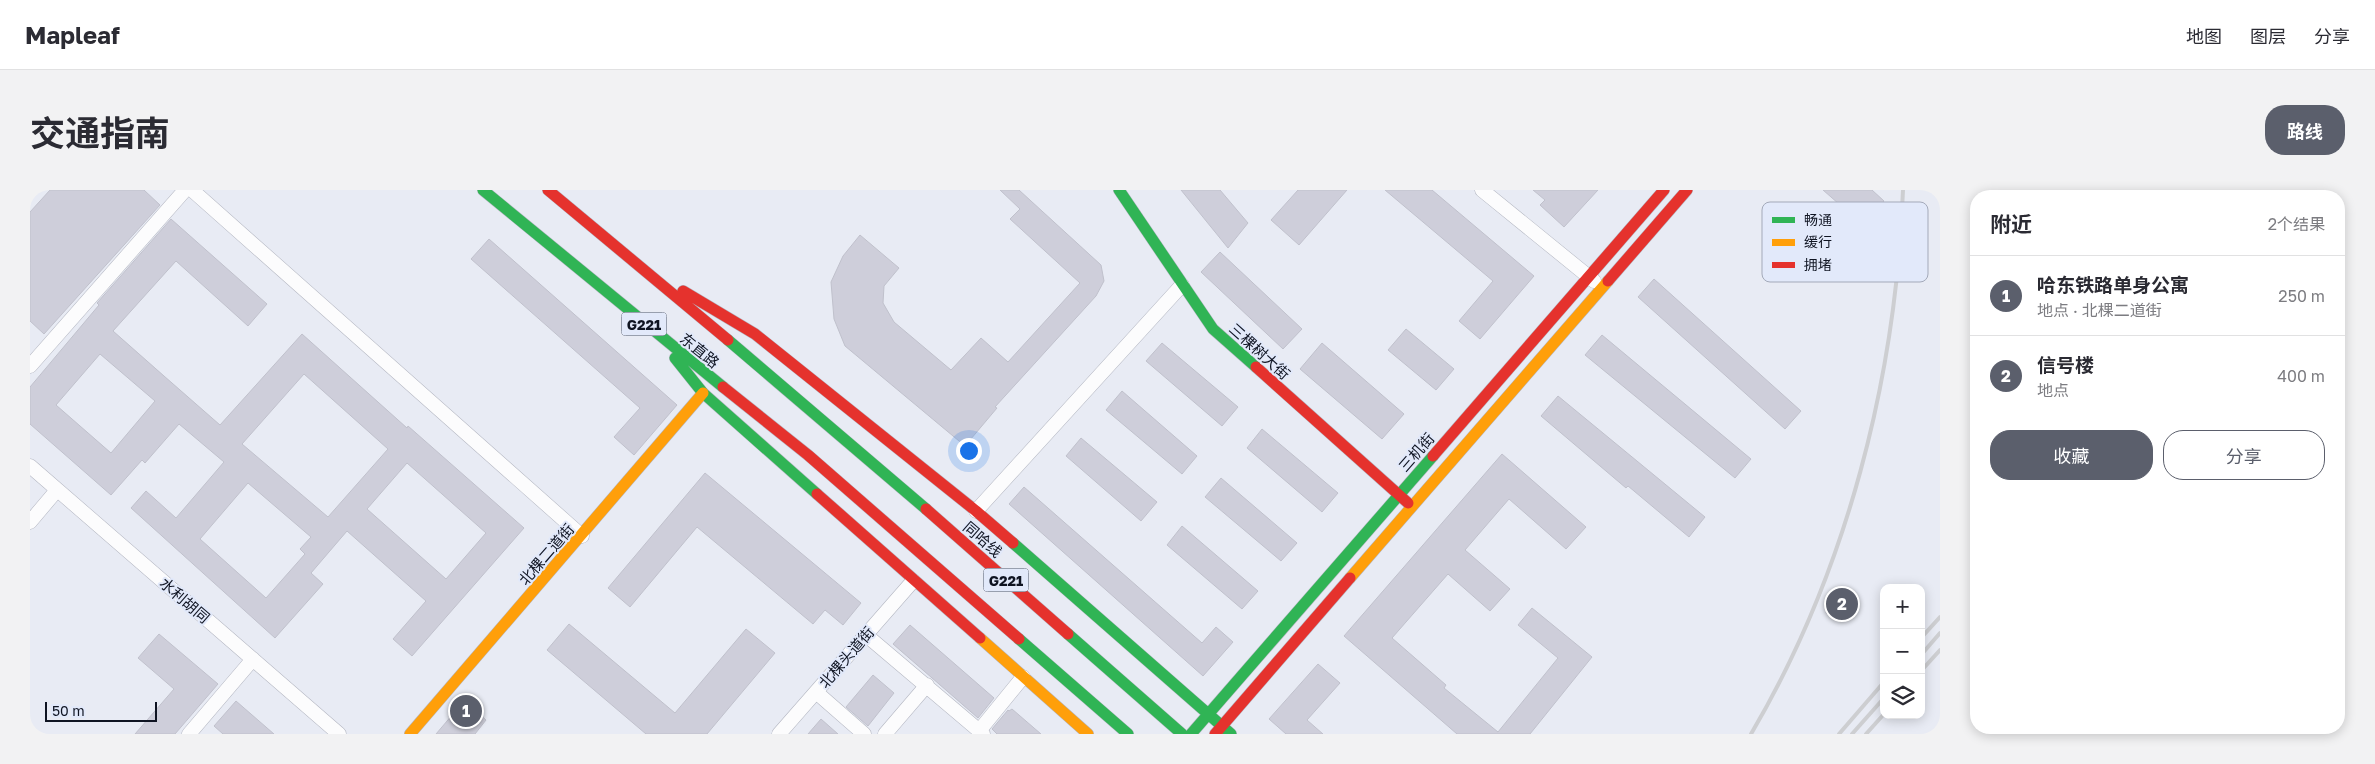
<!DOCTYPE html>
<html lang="zh">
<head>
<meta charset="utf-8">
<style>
	:root { --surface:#fff; --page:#f2f2f3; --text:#2b2b33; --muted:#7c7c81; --line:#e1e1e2; --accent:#5b5f6c }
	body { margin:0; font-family:"Golos Text","Noto Sans SC",sans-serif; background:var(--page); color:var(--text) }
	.controls { position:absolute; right:15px; bottom:15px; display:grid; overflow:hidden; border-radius:10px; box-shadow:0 2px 12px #0003 }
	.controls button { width:45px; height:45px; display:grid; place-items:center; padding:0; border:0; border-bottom:1px solid var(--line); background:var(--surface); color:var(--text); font:25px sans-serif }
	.scale { position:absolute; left:15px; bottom:12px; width:112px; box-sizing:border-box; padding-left:5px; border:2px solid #0f1422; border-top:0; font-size:14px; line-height:18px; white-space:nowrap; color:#0f1422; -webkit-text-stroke:4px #e2e9fa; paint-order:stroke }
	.you { position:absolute; left:938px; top:260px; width:18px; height:18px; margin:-12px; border:4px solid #fff; border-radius:50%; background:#1a73e8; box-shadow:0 0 0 8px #1a73e833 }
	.badge { display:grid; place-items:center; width:32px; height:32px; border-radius:50%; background:var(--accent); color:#fff; font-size:16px; font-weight:700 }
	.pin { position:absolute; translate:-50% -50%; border:2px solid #fff; box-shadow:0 1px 5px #0006 }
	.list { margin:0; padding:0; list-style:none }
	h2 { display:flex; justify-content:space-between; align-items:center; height:65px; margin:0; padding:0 20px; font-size:21px }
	h2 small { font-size:16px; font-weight:400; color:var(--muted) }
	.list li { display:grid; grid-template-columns:32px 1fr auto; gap:15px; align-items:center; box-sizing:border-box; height:80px; padding:0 20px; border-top:1px solid var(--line) }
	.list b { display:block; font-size:19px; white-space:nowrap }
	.list p { margin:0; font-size:16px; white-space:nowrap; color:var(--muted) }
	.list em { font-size:16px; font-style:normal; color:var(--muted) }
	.actions { display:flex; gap:10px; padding:15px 20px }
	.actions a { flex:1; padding:11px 0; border:1px solid var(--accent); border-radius:20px; text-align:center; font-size:18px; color:var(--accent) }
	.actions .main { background:var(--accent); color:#fff }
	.icon { flex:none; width:28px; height:28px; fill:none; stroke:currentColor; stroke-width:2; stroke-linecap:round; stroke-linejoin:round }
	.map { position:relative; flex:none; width:1910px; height:544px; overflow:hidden; border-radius:20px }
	header { display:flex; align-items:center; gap:30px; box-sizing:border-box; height:70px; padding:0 25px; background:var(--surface); border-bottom:1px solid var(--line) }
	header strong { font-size:24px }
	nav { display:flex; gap:28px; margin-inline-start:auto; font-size:18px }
	.intro { display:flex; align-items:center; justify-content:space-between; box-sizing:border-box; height:120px; padding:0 30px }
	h1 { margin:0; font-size:35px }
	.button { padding:12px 22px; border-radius:20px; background:var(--accent); color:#fff; font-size:18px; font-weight:700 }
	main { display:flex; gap:30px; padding:0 30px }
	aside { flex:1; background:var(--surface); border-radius:20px; box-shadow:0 2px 12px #0003 }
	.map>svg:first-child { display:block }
</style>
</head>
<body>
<header>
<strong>Mapleaf</strong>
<nav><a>地图</a><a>图层</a><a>分享</a></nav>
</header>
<div class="intro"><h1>交通指南</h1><a class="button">路线</a></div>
<main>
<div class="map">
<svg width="1910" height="544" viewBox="0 0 1910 544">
	<rect width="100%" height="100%" fill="#e8ebf4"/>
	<!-- building -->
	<path fill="#ceceda" stroke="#c0c1cc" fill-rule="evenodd" d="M20,0H114L130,15L14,144L0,131V22Z
		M970,0H989L1071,75L1074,91L1066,106L965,217L967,218L935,256L815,156L804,129L801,92L813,66L830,45L869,78L854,96L853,113L864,132L921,180L951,148L978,172L1050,93L980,29L990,19Z
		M1151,0H1190L1218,33L1198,58Z
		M1268,0H1317L1269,55L1241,30Z
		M1355,0H1402L1504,86L1450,149L1429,131L1463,91Z
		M1503,0H1568L1534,37L1510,15L1515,10Z
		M1793,0H1842L1854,11L1833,35Z
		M141,29L237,114L218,136L146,71L83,141L134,186L190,235L272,144L377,238L378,236L494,338L382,466L363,449L396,411L317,341L281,383L293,394L245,448L101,318L116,301L146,328L194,272L149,234L115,273L112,270L81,305L0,234V197L69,115L67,113ZM70,164L125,211L81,263L26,215ZM274,184L358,259L298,327L212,254ZM377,273L456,343L416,389L337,319ZM218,293L281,347L270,359L275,364L236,408L170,349Z
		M459,49L647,215L604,265L584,247L610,218L441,69Z
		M1190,62L1272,139L1253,159L1171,82Z
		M1624,89L1771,221L1755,239L1608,107Z
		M1376,139L1424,179L1406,200L1358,160Z
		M1572,145L1721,269L1705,288L1555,165Z
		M1132,153L1208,217L1192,236L1116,171Z
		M1292,153L1374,224L1352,249L1270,179Z
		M1092,201L1167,266L1152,284L1076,220Z
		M1528,206L1675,327L1659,347L1598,296L1596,298L1511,226Z
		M1232,239L1308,303L1292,322L1217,258Z
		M1051,248L1127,312L1111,331L1036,266Z
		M1472,264L1556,337L1536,359L1479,309L1435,360L1480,399L1460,421L1418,384L1362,448L1416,495L1414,498L1468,542L1528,468L1488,435L1502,418L1562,467L1500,544H1427L1314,446Z
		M675,283L831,413L813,435L795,420L783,434L667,337L600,417L578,398Z
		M1191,288L1267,353L1251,371L1175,307Z
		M994,297L1172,453L1186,437L1203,452L1173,486L979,314Z
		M1152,336L1228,401L1212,419L1137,355Z
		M1809,397L1827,406L1815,431L1796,423Z
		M539,434L645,523L716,439L745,463L677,544H616L517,460Z
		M880,435L964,508L948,528L863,454Z
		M129,444L188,494L145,544H105L144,499L108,468Z
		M1288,474L1310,493L1277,530L1293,544H1256L1239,529Z
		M843,485L864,503L838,536L816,517Z
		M206,511L244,544H193L184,536Z
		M434,511L456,530L445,544H406Z
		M982,519L1011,544H967L962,539L978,520L979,521Z
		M791,529L808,544H778Z"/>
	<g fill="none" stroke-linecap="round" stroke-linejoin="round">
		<!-- street casing -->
		<g stroke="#b3b6c1" stroke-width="15">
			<path id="street" d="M162,0L552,346
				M1452,0L1564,91
				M0,176L155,0
				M0,276L309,544
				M946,321L1152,95
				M0,332L27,300
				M836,445L953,544
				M786,502L834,544
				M949,541L993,487
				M159,544L223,469
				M749,544L883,391
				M855,544L897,495"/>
		</g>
		<!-- fast casing -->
		<g stroke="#b3b6c1" stroke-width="12">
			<path id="fast" d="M453,0L693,197
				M1089,0L1183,139L1226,177
				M698,150L896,319
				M645,168L673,203L787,304
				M983,353L1201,544
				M1038,444L1152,544
				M989,449L1098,544
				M1161,544L1403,266"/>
		</g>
		<!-- slow casing -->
		<g stroke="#b3b6c1" stroke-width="12">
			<path id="slow" d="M1320,388L1578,91
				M950,448L1058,544
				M380,544L673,203"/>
		</g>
		<!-- jam casing -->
		<g stroke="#b3b6c1" stroke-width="12">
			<path id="jam" d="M518,0L698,150
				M1578,91L1657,0
				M653,101L725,144L946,321L983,353
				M1226,177L1378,313
				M693,197L778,265L989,449
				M1403,266L1634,0
				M787,304L950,448
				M896,319L1038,444
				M1185,544L1320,388"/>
		</g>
		<!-- street -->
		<use href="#street" stroke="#fcfcfd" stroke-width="14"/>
		<!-- fast -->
		<use href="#fast" stroke="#30b455" stroke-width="11"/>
		<!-- slow -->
		<use href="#slow" stroke="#ff9f0a" stroke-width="11"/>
		<!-- jam -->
		<use href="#jam" stroke="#e5322d" stroke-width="11"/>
		<!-- rail -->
		<path stroke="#cdced1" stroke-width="4" d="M1891,448L1910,427
			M1891,465L1910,443
			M1891,481L1910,460
			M1721,544C1817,381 1866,188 1873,0
			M1809,544L1854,492
			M1822,544L1854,508
			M1836,544L1854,524"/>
	</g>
	<g text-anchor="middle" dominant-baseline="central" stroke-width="4" stroke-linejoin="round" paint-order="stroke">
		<!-- shield labels -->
		<g fill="#e2e9fa" stroke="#4e5463" stroke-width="1">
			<rect x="591.5" y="122.5" width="45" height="23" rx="4"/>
			<rect x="953.5" y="378.5" width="45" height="23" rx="4"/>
		</g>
		<g font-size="14" font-weight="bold" fill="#0f1422">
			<text x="614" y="134">G221</text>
			<text x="976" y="390">G221</text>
		</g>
		<!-- street labels -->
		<g font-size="15" fill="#0f1422" stroke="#e2e9fa">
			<text transform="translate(670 160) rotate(39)">东直路</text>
			<text transform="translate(1230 161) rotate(42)">三棵树大街</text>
			<text transform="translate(1386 262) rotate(-49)">三机街</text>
			<text transform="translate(953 349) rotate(41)">同哈线</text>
			<text transform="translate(516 364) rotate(-49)">北棵二道街</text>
			<text transform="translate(155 410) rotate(41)">水利胡同</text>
			<text transform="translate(816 467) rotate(-49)">北棵头道街</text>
		</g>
	</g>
	<!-- legend -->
	<rect x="1732" y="12" width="166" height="80" rx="8" fill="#e2e9fa" stroke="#a3a9b9" stroke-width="1"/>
	<rect x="1742" y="27" width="23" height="6" fill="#30b455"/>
	<rect x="1742" y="49" width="23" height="7" fill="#ff9f0a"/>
	<rect x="1742" y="72" width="23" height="6" fill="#e5322d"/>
	<g font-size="14" fill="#0f1422">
		<text x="1774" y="35">畅通</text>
		<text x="1774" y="57">缓行</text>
		<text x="1774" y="80">拥堵</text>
	</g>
</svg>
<div class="controls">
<button>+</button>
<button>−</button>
<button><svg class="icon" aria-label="layers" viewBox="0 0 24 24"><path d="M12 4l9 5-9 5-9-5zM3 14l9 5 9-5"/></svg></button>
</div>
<div class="scale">50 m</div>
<div class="you"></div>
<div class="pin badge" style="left:436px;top:521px">1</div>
<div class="pin badge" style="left:1812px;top:414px">2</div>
</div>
<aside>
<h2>附近<small>2个结果</small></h2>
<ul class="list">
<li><span class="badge">1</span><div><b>哈东铁路单身公寓</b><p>地点 · 北棵二道街</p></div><em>250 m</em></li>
<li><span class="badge">2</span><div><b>信号楼</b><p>地点</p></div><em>400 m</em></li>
</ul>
<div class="actions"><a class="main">收藏</a><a>分享</a></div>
</aside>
</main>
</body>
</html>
